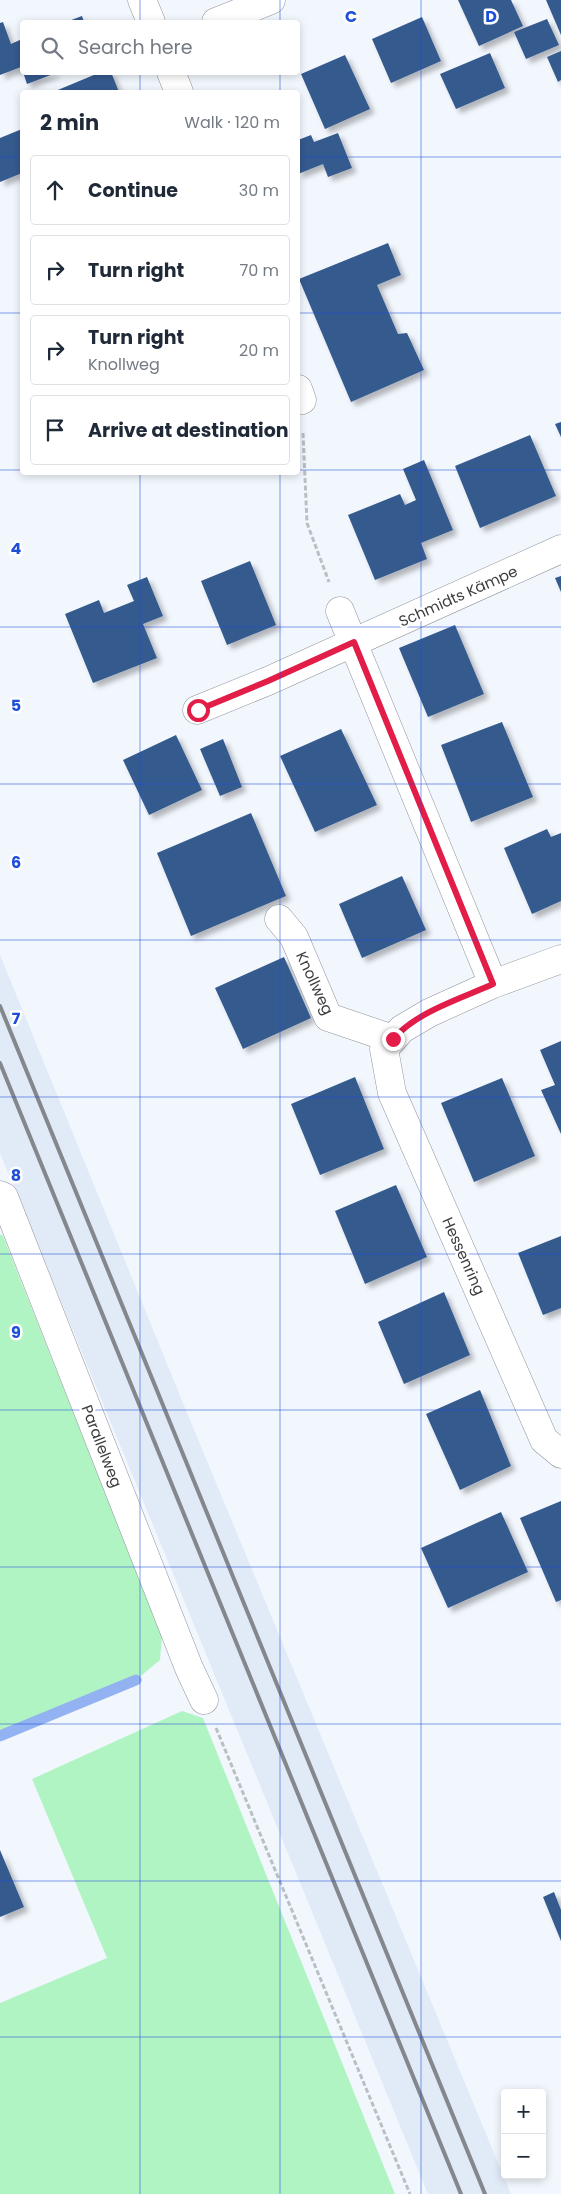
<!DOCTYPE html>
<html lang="en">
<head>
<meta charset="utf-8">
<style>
	:root { --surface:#fff; --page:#f6f6f7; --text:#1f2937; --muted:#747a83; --line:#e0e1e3 }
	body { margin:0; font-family:Poppins,sans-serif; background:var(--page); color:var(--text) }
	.controls { position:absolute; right:15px; bottom:15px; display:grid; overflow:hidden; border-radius:5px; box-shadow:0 2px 8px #0003 }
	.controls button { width:45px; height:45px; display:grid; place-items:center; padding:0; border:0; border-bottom:1px solid var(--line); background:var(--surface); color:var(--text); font:25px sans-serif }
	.stop { position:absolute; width:15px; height:15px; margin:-11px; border:4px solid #e11d48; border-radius:50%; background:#fff }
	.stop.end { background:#e11d48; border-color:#fff; box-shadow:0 1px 5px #0008 }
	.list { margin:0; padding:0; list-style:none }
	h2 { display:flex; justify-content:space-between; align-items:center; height:65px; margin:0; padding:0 20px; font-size:21px }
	h2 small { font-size:16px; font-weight:400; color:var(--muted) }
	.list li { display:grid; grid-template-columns:32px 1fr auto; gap:15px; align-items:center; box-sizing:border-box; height:70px; margin:0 10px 10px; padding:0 10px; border:1px solid var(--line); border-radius:5px }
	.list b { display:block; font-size:19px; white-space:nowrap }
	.list p { margin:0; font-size:16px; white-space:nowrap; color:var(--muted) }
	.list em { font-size:16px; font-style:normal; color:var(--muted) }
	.icon { flex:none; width:28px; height:28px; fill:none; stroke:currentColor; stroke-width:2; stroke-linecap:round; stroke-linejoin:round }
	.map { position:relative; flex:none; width:561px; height:2194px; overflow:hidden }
	.search { position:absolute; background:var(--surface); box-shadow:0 2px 8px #0003; left:20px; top:20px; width:280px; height:55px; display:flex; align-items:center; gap:12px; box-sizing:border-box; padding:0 18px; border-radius:5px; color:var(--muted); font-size:19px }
	.panel { position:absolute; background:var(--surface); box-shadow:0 2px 8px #0003; left:20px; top:90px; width:280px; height:385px; border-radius:5px }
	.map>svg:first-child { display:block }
</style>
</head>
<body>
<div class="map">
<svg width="561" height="2194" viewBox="0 0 561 2194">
	<defs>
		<filter id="shadow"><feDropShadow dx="4.5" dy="4.5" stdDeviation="2.5" flood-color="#0004"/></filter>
	</defs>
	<rect width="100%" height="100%" fill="#f2f7fe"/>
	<!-- built -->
	<path fill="#e1eaf7" d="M0,955L190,1420L511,2194H428L0,1153Z"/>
	<!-- green -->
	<path fill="#b1f4c4" d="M0,1234L3,1236L162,1636L160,1660L136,1680L0,1736Z
		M182,1711L203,1718L395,2194H0V2003L107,1958L32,1779Z"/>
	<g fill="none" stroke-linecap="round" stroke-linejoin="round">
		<!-- stream -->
		<path stroke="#93b2f1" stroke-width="11" d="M0,1736L136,1680"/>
	</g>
	<!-- building -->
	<path fill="#345a8e" filter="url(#shadow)" d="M458,0H511L523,26L479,46Z
		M546,0H561V35Z
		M82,16L84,22H66Z
		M422,17L441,61L391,83L372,39Z
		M547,19L559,45L526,59L514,32Z
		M3,22L11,44L22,39V72L21,67L0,75V23Z
		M561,51V80L558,82L547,57Z
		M490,53L505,88L456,109L440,74Z
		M345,55L370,109L325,129L301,74Z
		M23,72H56V73L27,84Z
		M101,72H111L119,92H53Z
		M22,129V173L0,182V138Z
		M338,133L352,168L328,177L323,164L298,174V140L311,135L314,142Z
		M388,243L401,275L377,285L398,334L407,333L424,370L351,402L299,279Z
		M561,422V437L555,424Z
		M530,435L556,496L480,528L455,466Z
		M424,460L453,530L421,543L427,559L375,580L348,515L400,494L405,505L416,500L403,469Z
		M250,561L276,625L227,645L201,581Z
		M561,576V592L555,578Z
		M147,577L163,616L143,624L157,658L93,683L65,614L99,600L104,613L134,601L127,585Z
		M455,625L484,694L428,717L399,648Z
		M502,722L533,797L471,822L441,745Z
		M341,729L377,805L315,832L280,756Z
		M176,735L202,790L149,815L123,760Z
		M223,739L242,787L220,796L200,749Z
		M251,813L286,896L191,936L157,853Z
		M547,829L551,837L561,833V901L532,914L504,848Z
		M402,876L426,930L362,958L339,904Z
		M284,957L311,1018L243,1049L215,988Z
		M561,1041V1134L541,1090L555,1085L540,1050Z
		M355,1077L384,1149L320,1175L291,1104Z
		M502,1078L535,1156L474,1182L441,1103Z
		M396,1185L427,1257L365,1284L335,1211Z
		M561,1236V1308L543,1315L518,1253Z
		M444,1292L470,1355L404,1384L378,1322Z
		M480,1390L511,1466L460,1490L426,1414Z
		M561,1501V1600L556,1602L520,1518Z
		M501,1512L528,1572L448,1608L421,1548Z
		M0,1850L24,1907L0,1917Z
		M554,1892L561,1910V1941L543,1897Z"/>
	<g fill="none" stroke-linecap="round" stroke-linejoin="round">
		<!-- street casing -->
		<g stroke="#90949a" stroke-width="29">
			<path id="street" d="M142,0L151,22
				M216,22L271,0
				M171,72L179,92
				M298,389L302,400
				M340,611L493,984
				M197,710L268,681L561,549
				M279,919L294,937L328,1017L393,1039
				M561,959L493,984L429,1013L402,1029L384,1049L392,1093L544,1440L561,1454
				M0,1195L4,1197L189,1668L204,1700"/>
		</g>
		<!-- path -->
		<path stroke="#babfc4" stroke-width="3" stroke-dasharray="5 2.5" stroke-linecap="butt" d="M303,433L307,523L329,582
			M216,1728L410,2194"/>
		<!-- street -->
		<use href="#street" stroke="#fff" stroke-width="28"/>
		<!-- rail -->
		<path stroke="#84888c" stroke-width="4" d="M0,1006L485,2194
			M0,1063L461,2194"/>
	</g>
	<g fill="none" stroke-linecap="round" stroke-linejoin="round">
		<!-- route -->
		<path stroke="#e11d48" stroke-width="6" d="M198,710L268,681L354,642L493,984C460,999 418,1011 393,1039"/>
	</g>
	<!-- grid -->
	<path fill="none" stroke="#1d4ed8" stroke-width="1" stroke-opacity="0.55" d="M140,0V22M280,0V22M421,0V2194M140,72V92M280,72V92M0,157H22M298,157H561M0,313H22M298,313H561M0,470H22M298,470H561M140,472V2194M280,472V2194M0,627H561M0,784H561M0,940H561M0,1097H561M0,1254H561M0,1410H561M0,1567H561M0,1724H561M0,1881H561M0,2037H561"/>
	<g text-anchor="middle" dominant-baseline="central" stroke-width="5" stroke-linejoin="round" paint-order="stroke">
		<!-- street labels -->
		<g font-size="15" fill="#3b3d3f" stroke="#fff">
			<text transform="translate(458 596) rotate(-24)">Schmidts Kämpe</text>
			<text transform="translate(315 983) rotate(65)">Knollweg</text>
			<text transform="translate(464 1256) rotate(66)">Hessenring</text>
			<text transform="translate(102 1446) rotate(69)">Parallelweg</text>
		</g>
	</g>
	<g font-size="16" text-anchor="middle" font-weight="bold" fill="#1d4ed8" stroke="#fff" stroke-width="5" stroke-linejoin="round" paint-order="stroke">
		<text x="351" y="22">C</text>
		<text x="491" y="22">D</text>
		<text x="16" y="554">4</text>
		<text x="16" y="711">5</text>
		<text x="16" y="868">6</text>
		<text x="16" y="1024">7</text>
		<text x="16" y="1181">8</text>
		<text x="16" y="1338">9</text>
	</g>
</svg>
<div class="controls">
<button>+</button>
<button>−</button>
</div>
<div class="stop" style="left:198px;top:710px"></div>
<div class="stop end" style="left:393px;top:1039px"></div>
<div class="search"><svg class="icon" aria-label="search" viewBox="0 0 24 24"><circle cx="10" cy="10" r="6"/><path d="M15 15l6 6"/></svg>Search here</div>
<section class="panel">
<h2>2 min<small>Walk · 120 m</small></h2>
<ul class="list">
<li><svg class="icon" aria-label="ahead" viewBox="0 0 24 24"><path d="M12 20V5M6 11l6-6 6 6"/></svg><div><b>Continue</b></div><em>30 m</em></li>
<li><svg class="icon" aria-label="right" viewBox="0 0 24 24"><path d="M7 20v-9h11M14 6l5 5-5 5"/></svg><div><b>Turn right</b></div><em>70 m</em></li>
<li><svg class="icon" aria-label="right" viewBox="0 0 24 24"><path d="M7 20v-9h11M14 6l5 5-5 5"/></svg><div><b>Turn right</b><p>Knollweg</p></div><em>20 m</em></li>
<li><svg class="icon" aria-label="arrive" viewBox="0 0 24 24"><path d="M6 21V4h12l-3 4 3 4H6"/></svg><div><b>Arrive at destination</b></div></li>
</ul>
</section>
</div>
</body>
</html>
